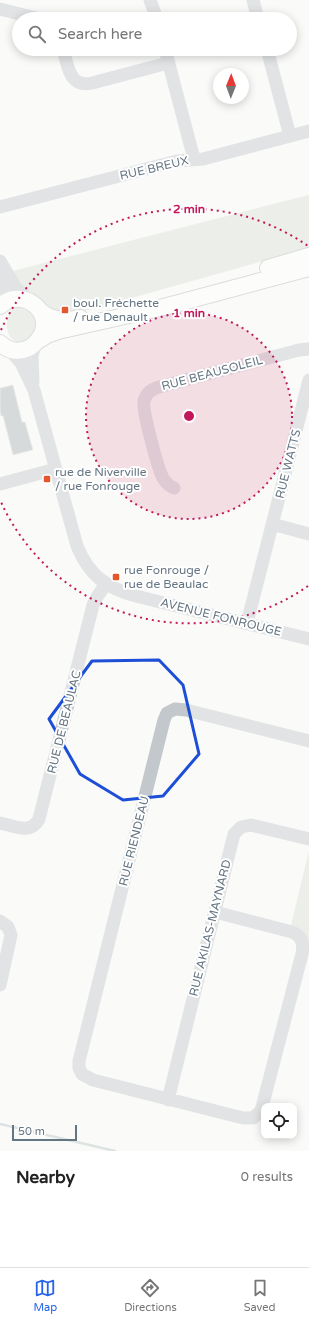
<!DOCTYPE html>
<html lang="en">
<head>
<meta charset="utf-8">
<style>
	:root { --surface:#fff; --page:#f2f2f2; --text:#222; --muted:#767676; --line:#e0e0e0; --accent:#2563eb }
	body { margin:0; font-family:"Varela Round",sans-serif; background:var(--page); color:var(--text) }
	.controls { position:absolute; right:12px; bottom:12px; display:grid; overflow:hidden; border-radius:8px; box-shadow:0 2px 10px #0003 }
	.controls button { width:36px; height:36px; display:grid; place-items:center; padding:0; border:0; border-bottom:1px solid var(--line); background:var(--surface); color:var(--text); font:20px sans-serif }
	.compass { position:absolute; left:213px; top:68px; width:36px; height:36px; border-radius:50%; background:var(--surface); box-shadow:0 2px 10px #0003; rotate:1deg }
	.scale { position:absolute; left:12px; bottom:10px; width:65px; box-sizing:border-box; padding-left:4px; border:2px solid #657683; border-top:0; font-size:11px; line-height:14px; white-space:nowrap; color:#657683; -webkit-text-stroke:3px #fff; paint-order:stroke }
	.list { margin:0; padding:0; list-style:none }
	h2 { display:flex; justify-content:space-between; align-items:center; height:52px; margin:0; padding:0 16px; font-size:17px }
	h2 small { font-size:13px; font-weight:400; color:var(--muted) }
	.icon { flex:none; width:22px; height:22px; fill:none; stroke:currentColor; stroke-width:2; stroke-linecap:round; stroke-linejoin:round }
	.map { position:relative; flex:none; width:309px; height:1151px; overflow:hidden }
	.search { position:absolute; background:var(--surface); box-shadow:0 2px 10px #0003; left:12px; right:12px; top:12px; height:44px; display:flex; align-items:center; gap:10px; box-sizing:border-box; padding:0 14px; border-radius:22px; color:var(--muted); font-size:15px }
	.sheet { height:116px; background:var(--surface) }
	nav { display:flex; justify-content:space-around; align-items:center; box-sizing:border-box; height:56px; border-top:1px solid var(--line); background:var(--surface); font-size:11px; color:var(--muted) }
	nav a { display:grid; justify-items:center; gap:2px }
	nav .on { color:var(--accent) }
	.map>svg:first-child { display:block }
</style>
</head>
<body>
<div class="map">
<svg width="309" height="1151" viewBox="0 0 309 1151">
	<rect width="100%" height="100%" fill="#fafaf8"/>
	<!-- green -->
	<path fill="#dadfd7" d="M309,195V248L71,315L48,313L24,290L9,272Z
		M14,307C25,307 35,313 35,325C35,330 33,335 29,338C8,353 0,320 14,307Z
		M309,851V946L291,925Z"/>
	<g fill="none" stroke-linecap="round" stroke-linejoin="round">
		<!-- stream -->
		<path stroke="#bbc7cb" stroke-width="2.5" d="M0,1124L115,1151"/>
	</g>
	<!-- building -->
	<path fill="#aab3b9" stroke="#dcdcda" d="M13,385L22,422H25L33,450L13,455L3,416H1L0,411V388Z"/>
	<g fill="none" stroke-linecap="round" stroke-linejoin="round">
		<!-- major casing -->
		<g stroke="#b5babe" stroke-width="18">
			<path id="major" d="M268,268L309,256
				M0,306C24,284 58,316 38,340C34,345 29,349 23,350C14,352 6,349 0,343
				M40,311C52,321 65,321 80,318
				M39,340L47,335L58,331L160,308L309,268"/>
		</g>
		<!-- minor -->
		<path stroke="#c3c8cc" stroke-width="13" d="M150,0L157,19
			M253,0L258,19
			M0,9L40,19
			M63,49C68,66 69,88 92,83L168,63
			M165,49L194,159
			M267,49L290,136
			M0,207L177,161L203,159L309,131
			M0,261L16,288L30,301
			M0,269L3,292L0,303
			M8,348L21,363L34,390L77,546C89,575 106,588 136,596L309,639
			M33,382L32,356L36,342
			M0,484L56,469
			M174,488C169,486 166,483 163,478C158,469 142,410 144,401C146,393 152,389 159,387L299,350L309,349
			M272,524L309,534
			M247,623L309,380
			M0,823C14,826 31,835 39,819L93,605L97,597L106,584
			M215,912L292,932C302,936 304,944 302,954L261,1111L253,1118H243L93,1080L82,1074L79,1068V1061L164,720L167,713L175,709L186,710L309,741
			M0,921L8,927L11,935L0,985
			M168,1100L234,834L241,827L251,825L309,839"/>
		<!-- major -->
		<use href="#major" stroke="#fff" stroke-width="16"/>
	</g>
	<!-- marked area -->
	<path d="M0 0H309V1151H0ZM159,660L183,685L199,754L163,796L123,800L80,774L49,719L92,661Z" fill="#fafaf8" fill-opacity=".55" fill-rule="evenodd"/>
	<path fill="none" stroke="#1d4ed8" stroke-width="3" stroke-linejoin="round" d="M159,660L183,685L199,754L163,796L123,800L80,774L49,719L92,661Z"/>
	<!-- distance rings -->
	<circle cx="189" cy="416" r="103" fill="#c2185b" fill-opacity=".12"/>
	<g fill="none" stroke="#c2185b" stroke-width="2" stroke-dasharray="2 4">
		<circle cx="189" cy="416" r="103"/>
		<path d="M308 586A207 207 0 0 1 1 502M1 330A207 207 0 0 1 308 246"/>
	</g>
	<!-- markers -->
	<g fill="#e4572e" stroke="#fff" stroke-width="1.5">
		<rect x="61" y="306" width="8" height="8" rx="2"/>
		<rect x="43" y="475" width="8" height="8" rx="2"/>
		<rect x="112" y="573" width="8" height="8" rx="2"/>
	</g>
	<g text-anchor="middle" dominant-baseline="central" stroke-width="4" stroke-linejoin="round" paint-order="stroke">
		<!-- street labels -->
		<g font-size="12" fill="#657683" stroke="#fff">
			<text transform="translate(154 168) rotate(-13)">RUE BREUX</text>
			<text transform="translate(212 373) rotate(-15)">RUE BEAUSOLEIL</text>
			<text transform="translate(288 464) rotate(-76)">RUE WATTS</text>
			<text transform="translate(221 617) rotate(14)">AVENUE FONROUGE</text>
			<text transform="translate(64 722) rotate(-76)">RUE DE BEAULAC</text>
			<text transform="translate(134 841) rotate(-76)">RUE RIENDEAU</text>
			<text transform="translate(210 928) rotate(-76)">RUE AKILAS-MAYNARD</text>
		</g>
		<!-- poi labels -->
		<g font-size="12" fill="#657683" stroke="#fff" text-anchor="start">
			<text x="73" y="303">boul. Fréchette<tspan x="73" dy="14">/ rue Denault</tspan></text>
			<text x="55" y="472">rue de Niverville<tspan x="55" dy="14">/ rue Fonrouge</tspan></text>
			<text x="124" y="570">rue Fonrouge /<tspan x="124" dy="14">rue de Beaulac</tspan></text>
		</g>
	</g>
	<circle cx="189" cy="416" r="6" fill="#c2185b" stroke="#fff" stroke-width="2"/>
	<g font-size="12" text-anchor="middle" font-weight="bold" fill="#c2185b" stroke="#fff" stroke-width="4" stroke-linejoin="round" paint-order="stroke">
		<text x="189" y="213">2 min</text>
		<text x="189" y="317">1 min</text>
	</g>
</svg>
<div class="controls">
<button><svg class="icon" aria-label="locate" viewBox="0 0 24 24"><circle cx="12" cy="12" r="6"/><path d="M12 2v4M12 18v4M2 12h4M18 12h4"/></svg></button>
</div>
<svg class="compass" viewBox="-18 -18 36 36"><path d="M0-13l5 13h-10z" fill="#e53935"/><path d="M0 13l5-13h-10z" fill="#767676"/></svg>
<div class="scale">50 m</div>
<div class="search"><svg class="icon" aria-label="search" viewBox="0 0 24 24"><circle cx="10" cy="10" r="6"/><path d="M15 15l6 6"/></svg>Search here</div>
</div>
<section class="sheet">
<h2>Nearby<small>0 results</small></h2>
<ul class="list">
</ul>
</section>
<nav>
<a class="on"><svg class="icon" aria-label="map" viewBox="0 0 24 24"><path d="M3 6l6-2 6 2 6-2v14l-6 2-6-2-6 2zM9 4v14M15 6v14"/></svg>Map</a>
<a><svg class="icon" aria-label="directions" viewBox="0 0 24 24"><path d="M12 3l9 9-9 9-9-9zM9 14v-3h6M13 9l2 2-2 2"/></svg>Directions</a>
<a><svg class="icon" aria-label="saved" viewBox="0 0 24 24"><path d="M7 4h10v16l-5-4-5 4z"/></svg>Saved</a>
</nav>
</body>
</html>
